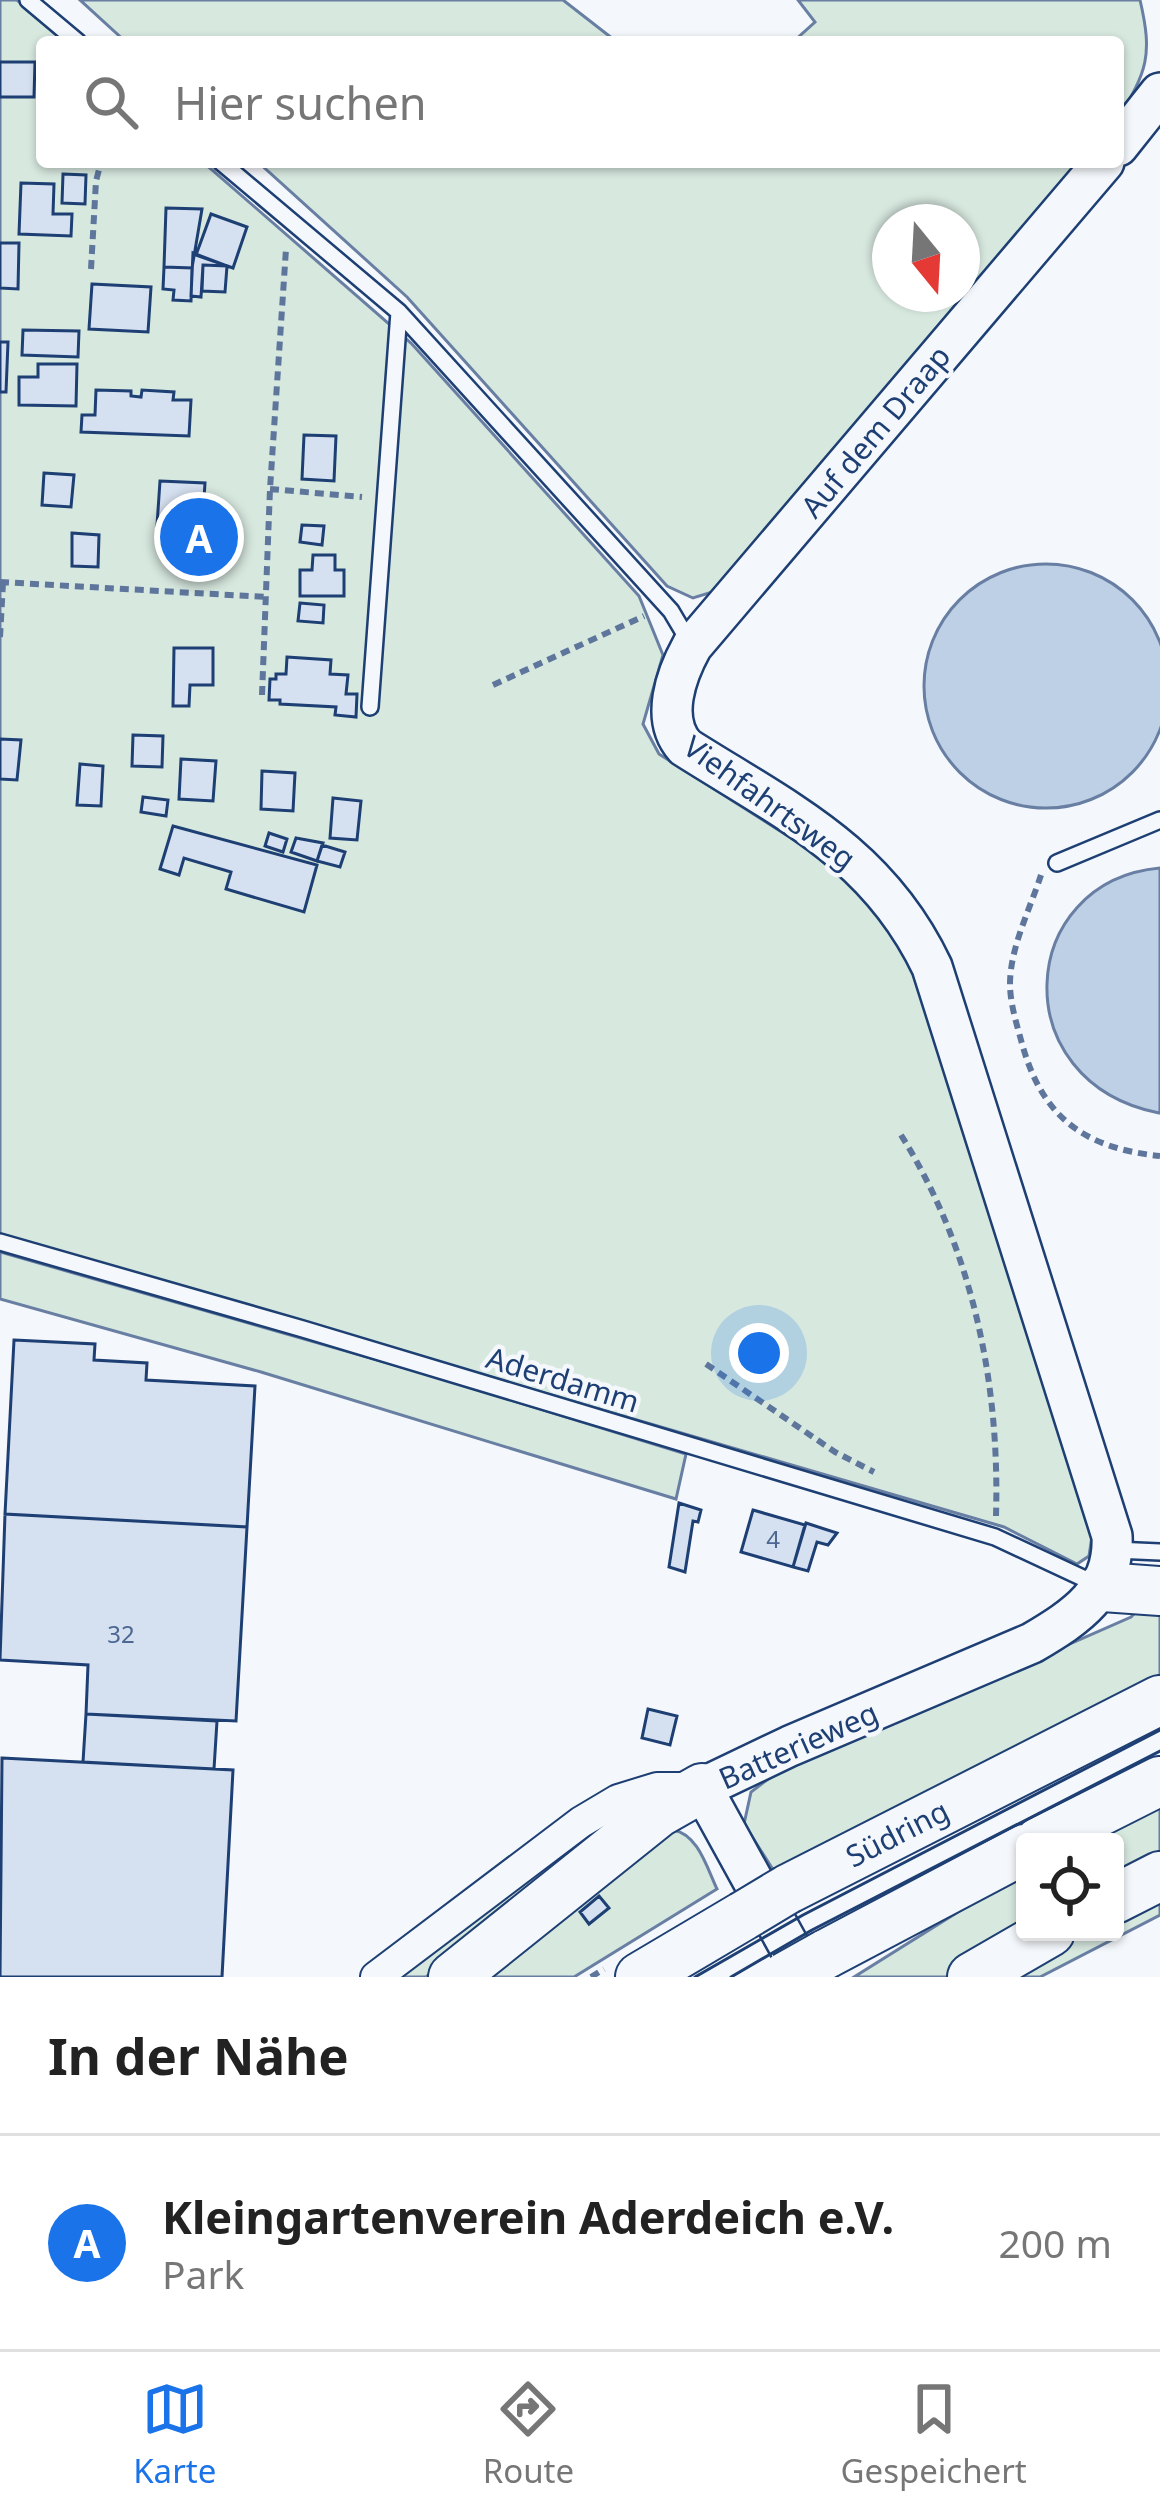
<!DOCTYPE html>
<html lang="de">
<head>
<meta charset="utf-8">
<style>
	:root { --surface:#fff; --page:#f2f2f2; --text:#222; --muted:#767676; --line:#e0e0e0; --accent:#1a73e8 }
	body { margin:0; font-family:"Noto Sans",sans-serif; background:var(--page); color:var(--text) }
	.controls { position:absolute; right:36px; bottom:36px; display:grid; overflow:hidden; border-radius:12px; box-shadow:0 3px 9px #0004 }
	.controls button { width:108px; height:108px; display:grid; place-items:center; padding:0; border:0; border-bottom:3px solid var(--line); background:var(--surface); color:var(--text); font:60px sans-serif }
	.compass { position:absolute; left:872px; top:204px; width:108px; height:108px; border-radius:50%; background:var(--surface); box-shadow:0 3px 9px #0004; rotate:162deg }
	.you { position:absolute; left:759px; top:1353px; width:42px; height:42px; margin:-30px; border:9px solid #fff; border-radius:50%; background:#1a73e8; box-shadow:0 0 0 18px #1a73e833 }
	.badge { display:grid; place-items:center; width:78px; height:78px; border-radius:50%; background:var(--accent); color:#fff; font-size:39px; font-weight:700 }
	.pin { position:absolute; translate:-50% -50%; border:6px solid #fff; box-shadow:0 3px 12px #0006 }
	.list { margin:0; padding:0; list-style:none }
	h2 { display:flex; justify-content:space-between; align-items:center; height:156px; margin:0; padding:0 48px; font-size:51px }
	h2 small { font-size:39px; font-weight:400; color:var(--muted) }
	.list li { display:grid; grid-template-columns:78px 1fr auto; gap:36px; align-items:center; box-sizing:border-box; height:216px; padding:0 48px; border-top:3px solid var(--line) }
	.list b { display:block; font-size:45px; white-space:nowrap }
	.list p { margin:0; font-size:39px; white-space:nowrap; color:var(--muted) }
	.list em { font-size:39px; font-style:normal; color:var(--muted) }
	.icon { flex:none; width:66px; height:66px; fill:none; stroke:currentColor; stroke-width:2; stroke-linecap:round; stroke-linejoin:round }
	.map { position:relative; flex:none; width:1160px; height:1977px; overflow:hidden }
	.search { position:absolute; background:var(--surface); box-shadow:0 3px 9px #0004; left:36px; right:36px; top:36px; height:132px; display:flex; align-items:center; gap:30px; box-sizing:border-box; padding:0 42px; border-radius:12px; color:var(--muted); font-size:45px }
	.sheet { height:372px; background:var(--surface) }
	nav { display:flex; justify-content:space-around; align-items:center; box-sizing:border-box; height:168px; border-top:3px solid var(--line); background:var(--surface); font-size:33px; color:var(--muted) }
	nav a { display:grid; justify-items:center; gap:6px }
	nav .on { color:var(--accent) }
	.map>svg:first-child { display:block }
</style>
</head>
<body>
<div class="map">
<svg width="1160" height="1977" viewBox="0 0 1160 1977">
	<rect width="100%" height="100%" fill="#f4f7fb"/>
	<!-- green -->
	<path fill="#d7e8df" stroke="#687fa3" stroke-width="3" fill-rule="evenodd" d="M0,0H17L65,42H42V162H203L411,343L639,596L663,655L643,724L659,754L854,878L908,948L1094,1523L1089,1556L1077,1564L1004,1527L0,1234Z
		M80,0H563L617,42H126Z
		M798,0H1140C1153,56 1147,71 1118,119V42H793L815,22Z
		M258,162H1085L719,590L693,598L667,586L407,297ZM890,222H962V294H890Z
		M0,1252L423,1373L686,1454L676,1499L261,1372L0,1299Z
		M1160,1587V1681L779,1879L744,1824L751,1792L776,1773L1131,1617Z
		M645,1801L426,1977H391L541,1863Z
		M1160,1802V1915L1040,1977H854L1025,1870V1932H1115V1842H1080Z
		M673,1830C698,1834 707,1868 717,1889L574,1977H477Z"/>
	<!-- water -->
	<path fill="#bed0e5" stroke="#687fa3" stroke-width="3" d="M924 686a122 122 0 1 1 244 0a122 122 0 1 1-244 0Z
		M1160,868V1113H1159C1003,1082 1016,881 1160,868Z"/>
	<!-- building -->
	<path fill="#d5e0f0" stroke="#1d3f73" stroke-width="3" d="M0,62H35L34,97H0Z
		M63,174L86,175L85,204L62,203Z
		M21,183L54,184L53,214H72L71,236L19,234Z
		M166,208L202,209L192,268L164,267Z
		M211,214L247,227L233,268L196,255Z
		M0,243H19L18,289L0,288Z
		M193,253L227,266L203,265L201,297L191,296Z
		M203,265L227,266L225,292L202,291Z
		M164,267L192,268L191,301L173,300L174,290L163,289Z
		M92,284L151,287L148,332L89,329Z
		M23,330L79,331L78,357L22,355Z
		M0,342H8L6,392H0Z
		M38,364H77L76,406L19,405V377H38Z
		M96,390L131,391V396L141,397L142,390L174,392L173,400H191L189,436L81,432L82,415H95Z
		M304,435L336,436L334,481L302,479Z
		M44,473L74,475L71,507L42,505Z
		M160,481L205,483L201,543L156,540Z
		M302,525L324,526L322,545L300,542Z
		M72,533L99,535L98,567L72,566Z
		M313,555H335V570H344V596H300V570H312Z
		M300,603L324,605L323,623L298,621Z
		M174,648H213V685H190L189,706H173Z
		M287,657L331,660L330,674L348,675L346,694H357L356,717L335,715L336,707L280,704V700H269L270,679H276V674H286Z
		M133,735L163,736L162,767L132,766Z
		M0,739L21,740L17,780L0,779Z
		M181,759L216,761L213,801L179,799Z
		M80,764L103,766L101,806L77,805Z
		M262,771L295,773L293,811L261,809Z
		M143,797L168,800L166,816L141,812Z
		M333,798L361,801L357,840L330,838Z
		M173,826L317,865L304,912L226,889L231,872L184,858L179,875L160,869Z
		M269,833L287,839L283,852L265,846Z
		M296,838L323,843L317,861L291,852Z
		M322,845L345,852L340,867L317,861Z
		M14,1340L95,1344L94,1360L147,1363L146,1380L255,1386L247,1527L5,1514Z
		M679,1503L701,1510L698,1522L693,1521L685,1572L669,1567Z
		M753,1510L805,1525L793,1567L741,1552Z
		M5,1514L247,1527L236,1721L86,1714L88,1665L0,1660Z
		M806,1523L837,1533L828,1545L817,1542L808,1571L793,1567Z
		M648,1709L677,1716L670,1745L642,1738Z
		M86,1714L217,1721L214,1769L83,1762Z
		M2,1758L233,1770L222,1977H0Z
		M599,1896L609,1908L589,1924L580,1912Z"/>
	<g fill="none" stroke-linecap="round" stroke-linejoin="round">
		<!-- service casing -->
		<g stroke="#1d3f73" stroke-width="20">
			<path id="service" d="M28,0L78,42
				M221,162L399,312L671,611L690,643
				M370,707L399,312
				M1057,863L1160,820
				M0,1242L303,1329L995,1537L1100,1586
				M1115,1550L1160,1552"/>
		</g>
		<!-- minor casing -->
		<g stroke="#1d3f73" stroke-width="34">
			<path id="minor" d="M376,1977L581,1822L618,1800L657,1788H690"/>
		</g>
		<!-- tertiary casing -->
		<g stroke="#1d3f73" stroke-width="44">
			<path id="tertiary" d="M1118,146L1160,93
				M806,1977L702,1788L790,1746L1032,1643C1076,1617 1115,1592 1112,1536L932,967C878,853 786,811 685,747C660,719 676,675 692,646L1104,162"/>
		</g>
		<!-- primary casing -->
		<g stroke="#1d3f73" stroke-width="52">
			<path id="primary" d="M1103,1587L1160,1591
				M1039,1842L1160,1781
				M788,1889L1160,1700
				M1115,1899L1160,1876
				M826,1954L1025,1849
				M453,1977L658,1813L702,1788
				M640,1977L743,1916
				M972,1977L1050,1932"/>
		</g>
		<!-- path -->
		<path stroke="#5e769c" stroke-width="6" stroke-dasharray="9 6" stroke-linecap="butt" d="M91,269L96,181L101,162
			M270,489L362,497
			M0,582L266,597
			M0,637L3,583
			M493,685L644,616
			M262,695L270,489L286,249
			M1041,875C1030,909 1010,948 1010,984C1010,1002 1016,1022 1021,1040C1041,1116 1082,1148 1160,1156
			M901,1135C972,1248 1000,1382 996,1516
			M706,1364L835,1452L874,1472
			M591,1977L604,1969"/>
		<!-- service -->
		<use href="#service" stroke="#f4f7fb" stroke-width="15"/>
		<!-- minor -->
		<use href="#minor" stroke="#f4f7fb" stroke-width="30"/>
		<!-- tertiary -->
		<use href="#tertiary" stroke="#f4f7fb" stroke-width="39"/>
		<!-- primary -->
		<use href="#primary" stroke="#f4f7fb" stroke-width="48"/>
		<!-- tram -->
		<path stroke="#1d3f73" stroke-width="3" d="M695,1977L803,1915L1160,1730
			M731,1977L812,1930L1160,1751"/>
		<!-- primary-bridge casing -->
		<g stroke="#1d3f73" stroke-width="52" stroke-linecap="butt">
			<path id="primary-bridge" d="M743,1916L788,1889
				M785,1977L826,1954"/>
		</g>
		<!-- primary-bridge -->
		<use href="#primary-bridge" stroke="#f4f7fb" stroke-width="48"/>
	</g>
	<g text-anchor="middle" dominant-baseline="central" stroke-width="9" stroke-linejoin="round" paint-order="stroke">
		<!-- number labels -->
		<g font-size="24" fill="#4b6792">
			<text x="773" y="1538">4</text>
			<text x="121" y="1633">32</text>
		</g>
		<!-- street labels -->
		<g font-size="30" fill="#1d3f73" stroke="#f4f7fb">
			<text transform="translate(875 431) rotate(-50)">Auf dem Draap</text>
			<text transform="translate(770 802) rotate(36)">Viehfahrtsweg</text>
			<text transform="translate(563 1379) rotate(17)">Aderdamm</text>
			<text transform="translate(798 1745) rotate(-24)">Batterieweg</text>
			<text transform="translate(897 1833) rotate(-27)">Südring</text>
		</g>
	</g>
</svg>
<div class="controls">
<button><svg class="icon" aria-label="locate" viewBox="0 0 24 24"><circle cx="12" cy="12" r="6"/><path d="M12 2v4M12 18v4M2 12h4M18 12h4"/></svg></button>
</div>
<svg class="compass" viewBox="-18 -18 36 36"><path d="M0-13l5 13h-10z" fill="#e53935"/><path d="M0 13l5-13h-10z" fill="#767676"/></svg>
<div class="you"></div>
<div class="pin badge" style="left:199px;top:537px">A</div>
<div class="search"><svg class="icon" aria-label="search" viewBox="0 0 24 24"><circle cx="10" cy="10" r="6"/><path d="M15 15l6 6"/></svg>Hier suchen</div>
</div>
<section class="sheet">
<h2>In der Nähe<small></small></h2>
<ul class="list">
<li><span class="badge">A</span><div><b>Kleingartenverein Aderdeich e.V.</b><p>Park</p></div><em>200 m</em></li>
</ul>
</section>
<nav>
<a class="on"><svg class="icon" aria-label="map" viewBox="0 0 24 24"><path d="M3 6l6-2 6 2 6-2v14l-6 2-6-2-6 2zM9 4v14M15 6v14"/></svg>Karte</a>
<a><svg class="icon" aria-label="directions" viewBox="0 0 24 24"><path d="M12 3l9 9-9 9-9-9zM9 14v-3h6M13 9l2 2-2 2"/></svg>Route</a>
<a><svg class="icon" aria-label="saved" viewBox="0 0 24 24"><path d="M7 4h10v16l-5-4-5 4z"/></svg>Gespeichert</a>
</nav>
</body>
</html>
